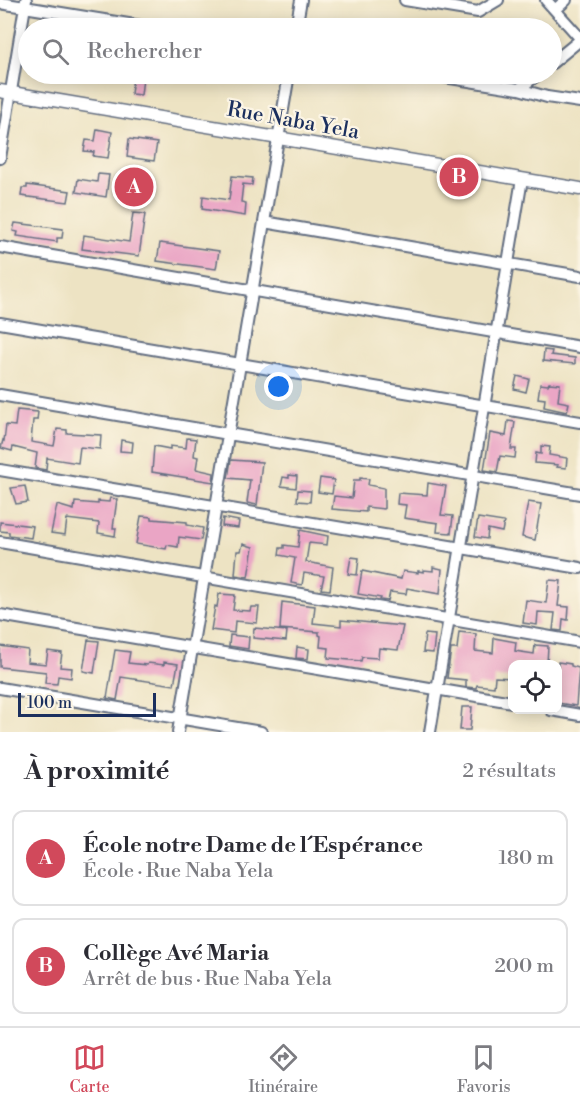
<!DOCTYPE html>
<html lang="fr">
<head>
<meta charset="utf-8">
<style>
	:root { --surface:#fff; --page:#f2f2f3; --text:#2b2b33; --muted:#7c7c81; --line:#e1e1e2; --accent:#d1495b }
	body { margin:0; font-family:"Libre Bodoni",serif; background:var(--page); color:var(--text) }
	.controls { position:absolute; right:18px; bottom:18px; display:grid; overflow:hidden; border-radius:12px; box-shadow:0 3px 15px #0003 }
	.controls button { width:54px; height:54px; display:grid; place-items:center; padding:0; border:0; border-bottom:2px solid var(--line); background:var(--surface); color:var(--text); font:30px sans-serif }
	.scale { position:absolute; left:18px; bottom:15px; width:138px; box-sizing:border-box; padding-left:6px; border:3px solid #1b2f5e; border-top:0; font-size:16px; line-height:21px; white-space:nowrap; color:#1b2f5e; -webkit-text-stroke:4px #fcf5e5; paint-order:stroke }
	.you { position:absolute; left:279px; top:387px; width:21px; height:21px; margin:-15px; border:4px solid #fff; border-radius:50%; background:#1a73e8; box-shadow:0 0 0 9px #1a73e833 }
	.badge { display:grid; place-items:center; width:39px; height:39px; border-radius:50%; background:var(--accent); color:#fff; font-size:20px; font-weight:700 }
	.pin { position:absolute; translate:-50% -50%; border:3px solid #fff; box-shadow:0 2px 6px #0006 }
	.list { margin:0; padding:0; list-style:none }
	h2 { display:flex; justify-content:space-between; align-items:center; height:78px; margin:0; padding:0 24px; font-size:26px }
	h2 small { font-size:20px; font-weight:400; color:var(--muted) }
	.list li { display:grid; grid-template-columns:39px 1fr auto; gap:18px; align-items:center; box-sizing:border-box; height:96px; margin:0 12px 12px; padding:0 12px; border:2px solid var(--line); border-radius:12px }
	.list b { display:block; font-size:22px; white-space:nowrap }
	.list p { margin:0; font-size:20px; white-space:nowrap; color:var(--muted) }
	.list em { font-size:20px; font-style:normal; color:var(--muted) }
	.icon { flex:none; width:33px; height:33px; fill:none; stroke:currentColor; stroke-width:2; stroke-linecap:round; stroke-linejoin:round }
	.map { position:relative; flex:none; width:580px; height:732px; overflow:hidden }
	.search { position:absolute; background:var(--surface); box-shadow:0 3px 15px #0003; left:18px; right:18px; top:18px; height:66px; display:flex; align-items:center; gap:15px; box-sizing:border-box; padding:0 21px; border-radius:33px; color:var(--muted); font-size:22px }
	.sheet { height:294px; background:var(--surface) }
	nav { display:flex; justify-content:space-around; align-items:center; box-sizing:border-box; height:84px; border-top:2px solid var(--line); background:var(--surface); font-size:16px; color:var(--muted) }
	nav a { display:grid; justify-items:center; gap:3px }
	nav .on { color:var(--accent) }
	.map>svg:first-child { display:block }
</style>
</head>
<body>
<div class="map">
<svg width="580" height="732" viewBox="0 0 580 732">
	<rect width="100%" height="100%" fill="#fcf5e5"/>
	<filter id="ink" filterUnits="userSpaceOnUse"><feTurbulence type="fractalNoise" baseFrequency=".0167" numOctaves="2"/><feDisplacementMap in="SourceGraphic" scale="12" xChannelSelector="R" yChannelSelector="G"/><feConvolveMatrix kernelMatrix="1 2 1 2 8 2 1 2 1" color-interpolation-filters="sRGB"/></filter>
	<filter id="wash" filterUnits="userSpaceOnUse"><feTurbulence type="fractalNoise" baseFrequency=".008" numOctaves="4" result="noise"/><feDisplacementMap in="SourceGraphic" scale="24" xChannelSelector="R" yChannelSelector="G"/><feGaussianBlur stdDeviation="1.35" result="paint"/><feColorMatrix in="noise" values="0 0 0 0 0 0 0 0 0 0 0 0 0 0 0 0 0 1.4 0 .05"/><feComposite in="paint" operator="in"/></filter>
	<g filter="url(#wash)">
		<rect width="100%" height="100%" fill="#ede3c3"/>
		<g id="blocks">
			<!-- building -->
			<path fill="#eaa5c5" d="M133,77L143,78L141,95L131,94Z
				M97,129L112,132L108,158L93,156L94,152L84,151L86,140L95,141Z
				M129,139L157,143L154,161L127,157Z
				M98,174L109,175L106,197L76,192L78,179L97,182Z
				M232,176L253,178L252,185L243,184L241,202L246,203L245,216L202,209L203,196L229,200Z
				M27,185L70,191L68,202L21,196L22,188H27Z
				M133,213L145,214L139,256L82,249L84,235L129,242Z
				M15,223L63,229L62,238H57V242L17,236L18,232L13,231Z
				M160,243L219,251L216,269L157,261Z
				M544,350L552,351L551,355L575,358V364L543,361Z
				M517,376L529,379L526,392L514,389Z
				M549,383L560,384L558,401L569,403L567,412L544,407L545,399L538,398L540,384L548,385Z
				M17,410L38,412L37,420H33L31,442L54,446L57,429L67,430V433L101,435L100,449L80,447L78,463L47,458L46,470L35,468L37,453L13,447L12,451L1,448L3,440L4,441L6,425L15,426Z
				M508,421L515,422L511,449H516L515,458L500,456L497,472L484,470L490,433L506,436Z
				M187,438L196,439L194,456L198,457L196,469L214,473L213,482L152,472L154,446L170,449V446L186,448Z
				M121,440L133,442L132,452L120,451Z
				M541,446L550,447L549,455L567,458L566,468L557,467L558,465L535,463L536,453L541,454Z
				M231,460L262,462L257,505L247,503L250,480L228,478Z
				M289,475L297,476L296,488L281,486L283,477L289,478Z
				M320,478L334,480L332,494L318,492Z
				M360,478L369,479L368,485L384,488V509L366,507V512L332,509L334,496L352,498L354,480H360Z
				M428,483L446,486L441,515L453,516L451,533L437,532L438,523L404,518L406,505L397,504L398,493L427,495Z
				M25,486L28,502L16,504L11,488Z
				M298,490L311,491L310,502L297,501Z
				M110,498L117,499L113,528H116L115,536L98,533L99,523L67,519L65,535L51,533L57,505L74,510L75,502L98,504V501L109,502Z
				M528,502L541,504L535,540L522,537Z
				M141,516L152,517V519L187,522V525L203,528L201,540L179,537L178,547L167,545L166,549L136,544Z
				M223,518L239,521L238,528L222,526Z
				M478,518L504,522L502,532L488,529L487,539L475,537Z
				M0,522L33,526L31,538L9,535V532L0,531Z
				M300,530L328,536L327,545L309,543L306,562L333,567L330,590L321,589L324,576L304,573L302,585L291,583L295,558L279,555L280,548H284V545L298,547Z
				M243,544L253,547L248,577L235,575L237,551H241Z
				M351,557L359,558L357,575L348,574Z
				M433,567L442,569L440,594L407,588L406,594L390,592L388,601L380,600L381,598L358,594L362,571L401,579L403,571L418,573V571L424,572V570L433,571Z
				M549,580L561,581L558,606L569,607L568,620L563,619L562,631L553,630L555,613L538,612L537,625L523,623L526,600L546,603Z
				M219,594L235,595L233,610L250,611L251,607H259L257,623L235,621L234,633L211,630L215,606L217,607Z
				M282,602L315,606L313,623L341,626V620L403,626L398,650L379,648L378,658L362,657L361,661L328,658L329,648L320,647L321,636L319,635V632L280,629Z
				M254,628L287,631L286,641L253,638Z
				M459,632L476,634L475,651L493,653L494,638L516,642L515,651L534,654L535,645L548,646L547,664H513L512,678L495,677L494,687L477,685L476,688L466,687V680L447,678L451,649H457Z
				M425,634L435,635L433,653L423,652Z
				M230,635L249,637L248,649L229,646Z
				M88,640L99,641L94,673L83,671Z
				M0,646L28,650L27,662L46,664L48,651L62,653L60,667L72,668L71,678L58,676L57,684L45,683L46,672L0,667Z
				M297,647L309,649L308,659L296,658Z
				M115,650L130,652L128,663L147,665L148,663L164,665V662L178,664L174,685L121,677L117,700L107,698Z
				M558,662L571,664V666L579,668L576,706L558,703Z
				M462,707H472L470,730H460Z"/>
		</g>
	</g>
	<g filter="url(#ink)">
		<use href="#blocks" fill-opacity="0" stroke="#646e81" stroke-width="1.5"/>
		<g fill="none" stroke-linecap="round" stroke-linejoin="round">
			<!-- minor casing -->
			<g stroke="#646e81" stroke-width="14">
				<path id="minor" d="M405,0L478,12L498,0
					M546,0L580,38
					M0,3L153,28
					M555,10L566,0
					M296,28L301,0
					M552,63L580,40
					M425,74L519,89L547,97L580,102
					M519,89L538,74
					M0,158L26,0
					M264,222L580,276
					M0,247L580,347
					M0,323L580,422
					M0,395L580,494
					M0,470L580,568
					M0,542L580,642
					M0,615L512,702
					M0,688L261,732
					M551,710L580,715
					M178,732L289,74
					M430,732L522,179"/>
			</g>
			<!-- tertiary casing -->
			<g stroke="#646e81" stroke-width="15">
				<path id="tertiary" d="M0,91L580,189"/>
			</g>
			<!-- minor -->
			<use href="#minor" stroke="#fff" stroke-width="10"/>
			<!-- tertiary -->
			<use href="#tertiary" stroke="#fff" stroke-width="12"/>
		</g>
	</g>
	<g text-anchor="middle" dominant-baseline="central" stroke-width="4.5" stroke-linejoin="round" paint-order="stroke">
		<!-- street labels -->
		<g font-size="21" fill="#1b2f5e" stroke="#fcf5e5">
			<text transform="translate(293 121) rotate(10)">Rue Naba Yela</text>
		</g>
	</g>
</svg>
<div class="controls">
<button><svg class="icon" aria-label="locate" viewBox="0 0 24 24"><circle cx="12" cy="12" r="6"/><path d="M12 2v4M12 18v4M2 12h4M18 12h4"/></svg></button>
</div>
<div class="scale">100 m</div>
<div class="you"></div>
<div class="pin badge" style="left:134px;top:187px">A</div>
<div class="pin badge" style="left:459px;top:177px">B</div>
<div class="search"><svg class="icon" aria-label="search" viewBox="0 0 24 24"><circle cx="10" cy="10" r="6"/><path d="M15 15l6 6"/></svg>Rechercher</div>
</div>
<section class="sheet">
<h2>À proximité<small>2 résultats</small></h2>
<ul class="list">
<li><span class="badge">A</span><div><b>École notre Dame de l´Espérance</b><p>École · Rue Naba Yela</p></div><em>180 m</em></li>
<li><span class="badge">B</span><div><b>Collège Avé Maria</b><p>Arrêt de bus · Rue Naba Yela</p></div><em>200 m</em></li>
</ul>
</section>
<nav>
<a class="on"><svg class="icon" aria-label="map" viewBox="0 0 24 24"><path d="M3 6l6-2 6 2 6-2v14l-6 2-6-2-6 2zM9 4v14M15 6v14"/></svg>Carte</a>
<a><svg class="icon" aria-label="directions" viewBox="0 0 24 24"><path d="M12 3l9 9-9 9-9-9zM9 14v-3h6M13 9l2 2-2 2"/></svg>Itinéraire</a>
<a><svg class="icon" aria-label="saved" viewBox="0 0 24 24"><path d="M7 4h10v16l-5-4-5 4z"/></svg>Favoris</a>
</nav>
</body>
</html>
